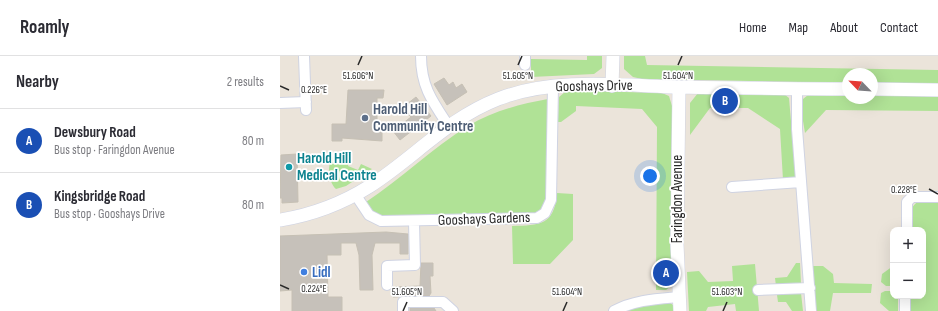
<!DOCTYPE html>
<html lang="en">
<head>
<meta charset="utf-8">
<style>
	:root { --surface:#fff; --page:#f7f7f7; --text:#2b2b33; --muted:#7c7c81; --line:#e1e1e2; --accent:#385cfa }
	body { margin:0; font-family:"Sofia Sans Condensed",sans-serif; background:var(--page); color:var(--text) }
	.controls { position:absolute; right:12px; bottom:12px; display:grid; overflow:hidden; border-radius:8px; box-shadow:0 4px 16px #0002 }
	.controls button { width:36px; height:36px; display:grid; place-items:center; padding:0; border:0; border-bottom:1px solid var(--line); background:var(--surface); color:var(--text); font:20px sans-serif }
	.compass { position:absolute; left:562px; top:12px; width:36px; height:36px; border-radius:50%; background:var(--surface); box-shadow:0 4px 16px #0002; rotate:295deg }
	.you { position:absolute; left:370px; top:120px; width:14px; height:14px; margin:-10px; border:3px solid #fff; border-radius:50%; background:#1a73e8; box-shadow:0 0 0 6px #1a73e833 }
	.badge { display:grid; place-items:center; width:26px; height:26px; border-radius:50%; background:var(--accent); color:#fff; font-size:13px; font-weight:700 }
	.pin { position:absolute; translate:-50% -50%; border:2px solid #fff; box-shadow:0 1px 4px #0006 }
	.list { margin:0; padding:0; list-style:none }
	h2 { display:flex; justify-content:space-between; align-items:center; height:52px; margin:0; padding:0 16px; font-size:17px }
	h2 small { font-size:13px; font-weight:400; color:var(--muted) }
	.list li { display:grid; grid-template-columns:26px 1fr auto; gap:12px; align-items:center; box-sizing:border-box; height:64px; padding:0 16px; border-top:1px solid var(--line) }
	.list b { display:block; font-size:15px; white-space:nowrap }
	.list p { margin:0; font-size:13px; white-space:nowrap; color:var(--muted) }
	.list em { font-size:13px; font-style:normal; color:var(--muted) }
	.map { position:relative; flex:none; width:658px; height:255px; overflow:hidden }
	header { display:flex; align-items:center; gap:24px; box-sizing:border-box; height:56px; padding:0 20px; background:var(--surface); border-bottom:1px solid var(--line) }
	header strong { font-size:19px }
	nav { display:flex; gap:22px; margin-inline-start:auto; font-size:14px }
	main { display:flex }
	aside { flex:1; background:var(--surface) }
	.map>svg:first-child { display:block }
</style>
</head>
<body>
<header>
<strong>Roamly</strong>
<nav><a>Home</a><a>Map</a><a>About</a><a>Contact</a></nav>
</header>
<main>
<aside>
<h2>Nearby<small>2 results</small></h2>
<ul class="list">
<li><span class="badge" style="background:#1a4fb4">A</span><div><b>Dewsbury Road</b><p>Bus stop · Faringdon Avenue</p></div><em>80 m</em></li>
<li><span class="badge" style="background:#1a4fb4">B</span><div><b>Kingsbridge Road</b><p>Bus stop · Gooshays Drive</p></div><em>80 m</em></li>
</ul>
</aside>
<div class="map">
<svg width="658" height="255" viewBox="0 0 658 255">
	<rect width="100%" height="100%" fill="#ebe4da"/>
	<!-- green -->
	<path fill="#b0e296" d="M307,0H322V12L314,18L251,21V3L307,4Z
		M344,0H365L367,9L658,14V28L592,27V18H568V27L362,23L353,21L344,13Z
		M307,35L382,37L389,40L392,50L391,152L392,229L386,234H376L377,71L362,53L296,50V55L281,66H278L279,41L285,36Z
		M418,37L504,38L509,42L516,123L503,124L500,73L468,52H430L410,79V47Z
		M528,39H568V42H592V39L658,40V55L546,54L525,77L521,53L523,43Z
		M268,43V139L263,152L255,158L107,161L93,156L86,146C121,123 152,92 188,70C213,55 240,48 268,43Z
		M55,99L70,103L68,110L78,114L81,108L92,113L66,130L56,133C48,126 46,106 55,99Z
		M277,137L293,138V184L270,208H233L232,170C260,169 274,170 277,137Z
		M640,144H658V255H628V240H643V174H629C629,161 628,152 640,144Z
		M516,207H520L521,228L496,230L495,222L507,221Z
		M475,208L479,255H456L455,248L428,251L426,255H409L407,216L419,215L428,226L453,225L452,210Z
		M531,210H543L553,218L554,227L592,228L591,237H553L550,255H535Z
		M613,210V230H606L601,226L602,218Z
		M605,235H613V240H618V255H609L600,247L601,237Z
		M506,237H521L523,255H512L506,246H498L497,239Z
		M389,246L393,249L394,255H342L352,251Z"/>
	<!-- building -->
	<path fill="#c6c1ba" stroke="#c6c0b4" d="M164,22L169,29L173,26L176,32L182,28L187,36L167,49L154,28Z
		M68,34H104L103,42H97V67H102V85L62,82V85H52V68H66Z
		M136,41L151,60L120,84L113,75L131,61L128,58L132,54L127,48Z
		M17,98L18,146L2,147V142H0L1,99Z
		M106,176L128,178V198H120V187H95L92,199L93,234H80L79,199L76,187H61V199H47L48,241H62V255H12V234L0,235V180Z
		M141,207H153V220H150L151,237L149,240L113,241V231L140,230Z
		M130,252H154L156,255H130Z"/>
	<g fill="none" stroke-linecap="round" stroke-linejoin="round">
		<!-- minor casing -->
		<g stroke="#cfd3e2" stroke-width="12">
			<path id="minor" d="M24,0L26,54
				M141,0C141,30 152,45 168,69
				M245,9V0
				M517,32V73L531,255
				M0,47L26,46
				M452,131L521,126
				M75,138L89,159L101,165L257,162L265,157L271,144L273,30
				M627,174V146L632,141H658
				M107,229V210L135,209L134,165
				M478,234L530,232
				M123,255V246H163L173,255
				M334,255C354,244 376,243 399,241
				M625,255V240"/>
		</g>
		<!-- tertiary casing -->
		<g stroke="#cfd3e2" stroke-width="14">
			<path id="tertiary" d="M332,30L333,0
				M399,31L397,188L400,255
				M592,33L658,34
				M0,164C32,159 63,147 90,130C135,101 167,63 218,43C272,22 337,29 395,31C453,32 510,33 568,33"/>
		</g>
		<!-- minor -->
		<use href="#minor" stroke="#fff" stroke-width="10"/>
		<!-- tertiary -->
		<use href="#tertiary" stroke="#fff" stroke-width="13"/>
	</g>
	<!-- ticks -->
	<path fill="none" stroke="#292929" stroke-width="1.5" d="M78,9L82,0M238,9L242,0M398,9L402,0M0,30L9,34M649,133L658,138M0,229L9,233M123,255L127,246M283,255L287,246M443,255L447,246"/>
	<!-- markers -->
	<circle fill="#5c6f8a" stroke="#fff" stroke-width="1.5" cx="85" cy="62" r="4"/>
	<circle fill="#0f9aa8" stroke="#fff" stroke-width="1.5" cx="9" cy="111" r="4"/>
	<circle fill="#3f7fe0" stroke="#fff" stroke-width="1.5" cx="24" cy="216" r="4"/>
	<g text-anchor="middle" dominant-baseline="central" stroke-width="3.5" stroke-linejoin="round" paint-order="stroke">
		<!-- street labels -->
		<g font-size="15" fill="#292929" stroke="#fff">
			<text transform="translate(314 30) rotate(-1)">Gooshays Drive</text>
			<text transform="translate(397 143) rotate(-90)">Faringdon Avenue</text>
			<text transform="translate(204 163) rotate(-2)">Gooshays Gardens</text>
		</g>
		<!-- service labels -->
		<g font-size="15" font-weight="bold" fill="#4e5e75" stroke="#fff" text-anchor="start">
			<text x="93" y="53">Harold Hill<tspan x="93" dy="17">Community Centre</tspan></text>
		</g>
		<!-- culture labels -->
		<g font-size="15" font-weight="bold" fill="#0d838f" stroke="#fff" text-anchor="start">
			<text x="17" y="102">Harold Hill<tspan x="17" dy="17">Medical Centre</tspan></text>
		</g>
		<!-- shop labels -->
		<g font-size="15" font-weight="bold" fill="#366cbe" stroke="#fff" text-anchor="start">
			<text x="32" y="216">Lidl</text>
		</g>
	</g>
	<g font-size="10" text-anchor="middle" fill="#292929" stroke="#fff" stroke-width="3.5" stroke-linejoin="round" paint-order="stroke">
		<text x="78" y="23">51.606°N</text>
		<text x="238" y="23">51.605°N</text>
		<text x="398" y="23">51.604°N</text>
		<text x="34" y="37">0.226°E</text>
		<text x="624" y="137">0.228°E</text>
		<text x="34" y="236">0.224°E</text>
		<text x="127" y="239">51.605°N</text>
		<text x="287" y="239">51.604°N</text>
		<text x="447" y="239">51.603°N</text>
	</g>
</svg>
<div class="controls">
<button>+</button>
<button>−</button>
</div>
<svg class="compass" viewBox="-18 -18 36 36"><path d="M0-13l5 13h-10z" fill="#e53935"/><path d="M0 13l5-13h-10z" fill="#7c7c81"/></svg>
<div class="you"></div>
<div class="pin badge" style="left:386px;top:217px;background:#1a4fb4">A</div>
<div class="pin badge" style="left:445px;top:45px;background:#1a4fb4">B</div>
</div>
</main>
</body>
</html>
